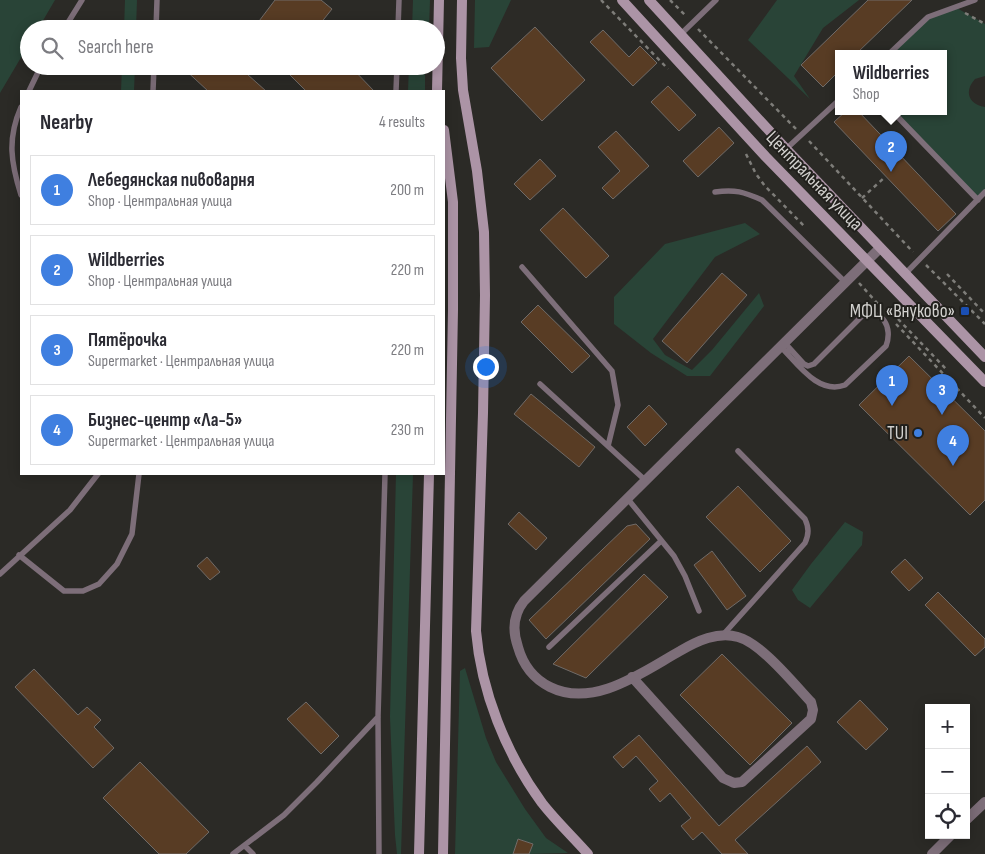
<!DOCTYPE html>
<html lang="en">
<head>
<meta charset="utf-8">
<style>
	:root { --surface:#fff; --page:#f7f7f7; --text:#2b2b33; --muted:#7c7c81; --line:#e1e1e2; --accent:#2b7769 }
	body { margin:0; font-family:"Sofia Sans Condensed",sans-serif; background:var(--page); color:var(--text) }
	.controls { position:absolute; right:15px; bottom:15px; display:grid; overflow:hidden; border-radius:0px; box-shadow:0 2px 12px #0003 }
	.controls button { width:45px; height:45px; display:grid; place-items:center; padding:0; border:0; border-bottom:1px solid var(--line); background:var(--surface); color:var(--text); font:25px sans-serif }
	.you { position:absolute; left:485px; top:366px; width:18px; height:18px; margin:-12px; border:4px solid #fff; border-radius:50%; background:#1a73e8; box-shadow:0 0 0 8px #1a73e833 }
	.badge { display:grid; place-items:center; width:32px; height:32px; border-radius:50%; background:var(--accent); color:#fff; font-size:16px; font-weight:700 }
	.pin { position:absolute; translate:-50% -41px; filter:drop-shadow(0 1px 2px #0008) }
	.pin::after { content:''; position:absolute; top:26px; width:18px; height:15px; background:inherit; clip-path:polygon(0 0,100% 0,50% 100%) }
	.popup { position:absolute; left:835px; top:50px; width:112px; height:65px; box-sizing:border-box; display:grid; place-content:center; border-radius:0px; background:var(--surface); filter:drop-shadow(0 1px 4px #0005); font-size:16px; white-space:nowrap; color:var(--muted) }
	.popup b { font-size:19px; color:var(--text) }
	.popup::after { content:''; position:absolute; left:50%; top:100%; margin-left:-10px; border:10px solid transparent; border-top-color:var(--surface) }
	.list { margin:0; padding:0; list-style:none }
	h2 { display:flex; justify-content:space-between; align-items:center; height:65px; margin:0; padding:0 20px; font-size:21px }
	h2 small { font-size:16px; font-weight:400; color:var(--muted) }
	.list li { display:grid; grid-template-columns:32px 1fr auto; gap:15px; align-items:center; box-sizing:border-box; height:70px; margin:0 10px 10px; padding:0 10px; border:1px solid var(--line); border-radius:0px }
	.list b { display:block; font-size:19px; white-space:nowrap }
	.list p { margin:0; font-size:16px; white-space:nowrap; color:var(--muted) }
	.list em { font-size:16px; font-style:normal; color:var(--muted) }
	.icon { flex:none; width:28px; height:28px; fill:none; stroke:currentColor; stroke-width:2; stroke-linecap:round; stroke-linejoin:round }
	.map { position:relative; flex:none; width:985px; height:854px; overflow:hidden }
	.search { position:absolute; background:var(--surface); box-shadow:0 2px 12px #0003; left:20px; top:20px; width:425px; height:55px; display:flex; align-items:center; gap:12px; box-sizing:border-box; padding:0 18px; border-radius:28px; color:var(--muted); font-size:19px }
	.panel { position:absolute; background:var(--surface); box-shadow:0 2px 12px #0003; left:20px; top:90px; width:425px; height:385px; border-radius:0px }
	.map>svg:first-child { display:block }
</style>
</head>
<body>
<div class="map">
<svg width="985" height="854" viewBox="0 0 985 854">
	<rect width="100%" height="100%" fill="#2b2a26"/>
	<!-- green -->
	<path fill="#294437" d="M0,0H55L38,29H29V44L0,93Z
		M125,0H137L136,29H124Z
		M413,0H430L429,29H412Z
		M475,0H511L489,47L474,48Z
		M777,0H859L823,28L794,76L810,99L748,40Z
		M955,7L985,24V76L975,79C964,91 968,104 985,107V192L978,200L892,111H944V53H890L928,17Z
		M122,66H135L134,91H121Z
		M409,66H425V91H408Z
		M745,223L760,234L715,257L653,339L665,355L692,370L712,350L759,293L764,306L710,376H687L651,353L614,324V297L665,244Z
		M396,474H413L401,854H397L395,835L390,717Z
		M845,522L863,532L862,545L810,608L798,600L792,590L811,564Z
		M465,668L486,738L496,762L525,809L546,838L568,853L529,854L532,844L519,839L513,854H455L460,671Z"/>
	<!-- building -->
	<path fill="#583c24" stroke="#706b68" d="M275,0H321L332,9L316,29H253Z
		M868,0H912L857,53H838V72L823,87L801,65Z
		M535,27L585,80L542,121L491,68Z
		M603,30L629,57L640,46L657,63L633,86L590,42Z
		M181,66H238L266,91H208Z
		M281,66H350L374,91H306Z
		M668,86L696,115L679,131L651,102Z
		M846,111H858L956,214L938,231L834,122Z
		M719,127L734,143L698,177L683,161Z
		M616,131L649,166L613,199L602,188L620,171L598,147Z
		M540,159L556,176L530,200L514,184Z
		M563,208L609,256L586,278L540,230Z
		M722,273L747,295L687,363L662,341Z
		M538,305L590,356L572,373L521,322Z
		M909,356L985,431V500L970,515L859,405Z
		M531,394L595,447L579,467L514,414Z
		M649,405L667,424L645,446L627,427Z
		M738,486L791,541L760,572L706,517Z
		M519,512L547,538L536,550L508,524Z
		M636,524L650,539L546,639L529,620L627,526Z
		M712,551L746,596L727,610L694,565Z
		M207,557L220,572L210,580L197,566Z
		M905,559L923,578L909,591L891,572Z
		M644,574L668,597L586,678L553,664Z
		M938,592L985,639V647L975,656L925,605Z
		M722,654L792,723L750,765L680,695Z
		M34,669L78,715L87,707L101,720L94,727L114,748L93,768L15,687Z
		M860,700L888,729L866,750L837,722Z
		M306,702L339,736L321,754L287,719Z
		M639,735L719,826L807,746L821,762L735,840L748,854H722L702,832L693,840L681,826L691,818L670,793L660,802L649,789L658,781L636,756L623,768L613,757Z
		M140,762L209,832L186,854H159L103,798Z
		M518,839L533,844L529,854H513Z"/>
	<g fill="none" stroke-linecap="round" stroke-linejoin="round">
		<!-- path -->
		<path stroke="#7e7d79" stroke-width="2.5" stroke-dasharray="4 4" stroke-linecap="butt" d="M601,0L668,69
			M670,0L686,16
			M965,13L985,24
			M698,29L796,129
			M809,141L913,252
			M746,154L756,174L765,186L805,227
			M862,198L885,177
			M926,265L985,324
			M947,274L985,314
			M859,283L879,305
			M898,319L947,370
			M896,324L985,418"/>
		<!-- lane -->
		<path stroke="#7d6e79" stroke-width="5.5" d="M64,29L82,0
			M156,29L157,0
			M398,29L399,0
			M681,34L716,0
			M890,53L928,17L975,0
			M29,91L41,66
			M153,91L154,66
			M396,91L397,66
			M21,107C7,139 11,163 21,195
			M892,111L978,200
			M786,149L838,101
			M715,192C735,189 744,192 762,200L845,282
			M522,267L612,371L618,405L608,446
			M905,274L985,192
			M780,346C798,364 818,395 845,385L886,346C893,328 883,307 861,317L814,364L808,366L804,364L784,342
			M540,384L645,480
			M627,498L674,556L685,576L699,611
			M19,555L64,591H83L99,584L117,564L132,534L139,474
			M0,574L70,510L98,474
			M722,636L805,543C809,534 809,528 805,519L738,451
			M549,647L661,541
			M245,846L253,854
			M233,854L284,815L317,782L378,717
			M379,854L378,717L385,474"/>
		<!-- street -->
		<path stroke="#7d6e79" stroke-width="10" d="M632,677L723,778L734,783L742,782L811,719L813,710L811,702C794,684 761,643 738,637C718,631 697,641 680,651C644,671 594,709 550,687C534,679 523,665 518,647C512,630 513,615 524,601L880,248
			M966,820L985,802
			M932,854L951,835"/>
		<!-- secondary -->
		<path stroke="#ac94a6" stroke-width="10" d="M462,0L461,58L463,90L477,171L484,232L485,295L483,413L476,631C481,691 506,754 542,803C556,821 573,837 588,854
			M622,0L766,157L985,382
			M649,0L786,149L985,357
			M437,91L439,0
			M419,854L429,474
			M443,854L453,310V202L444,130"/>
	</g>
	<!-- markers -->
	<rect fill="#1a4fb4" stroke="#21201c" stroke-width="2" x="960" y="306" width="10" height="10" rx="2.5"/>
	<circle fill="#3f7fe0" stroke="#21201c" stroke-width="2" cx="918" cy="433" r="5"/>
	<g text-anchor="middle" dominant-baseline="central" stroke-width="4" stroke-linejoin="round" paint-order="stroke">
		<!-- street labels -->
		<g font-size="19" fill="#d2d1ce" stroke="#21201c">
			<text transform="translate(814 181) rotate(46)">Центральная улица</text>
		</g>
		<!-- poi labels -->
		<g font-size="19" fill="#d2d1ce" stroke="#21201c" text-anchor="end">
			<text x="955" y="311">МФЦ «Внуково»</text>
			<text x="908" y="433">TUI</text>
		</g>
	</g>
</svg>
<div class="controls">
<button>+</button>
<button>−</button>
<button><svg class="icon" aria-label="locate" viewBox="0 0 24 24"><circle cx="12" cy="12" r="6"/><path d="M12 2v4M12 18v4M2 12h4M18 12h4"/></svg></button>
</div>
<div class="you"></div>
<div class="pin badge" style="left:892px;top:406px;background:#3f7fe0">1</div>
<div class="pin badge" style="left:891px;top:172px;background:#3f7fe0">2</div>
<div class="popup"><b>Wildberries</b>Shop</div>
<div class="pin badge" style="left:942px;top:415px;background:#3f7fe0">3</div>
<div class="pin badge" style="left:953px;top:466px;background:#3f7fe0">4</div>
<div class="search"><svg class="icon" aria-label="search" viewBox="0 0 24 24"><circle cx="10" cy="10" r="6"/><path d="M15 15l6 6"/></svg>Search here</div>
<section class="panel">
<h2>Nearby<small>4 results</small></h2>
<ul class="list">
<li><span class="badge" style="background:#3f7fe0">1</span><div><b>Лебедянская пивоварня</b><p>Shop · Центральная улица</p></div><em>200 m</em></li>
<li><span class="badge" style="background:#3f7fe0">2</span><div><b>Wildberries</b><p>Shop · Центральная улица</p></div><em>220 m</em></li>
<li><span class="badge" style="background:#3f7fe0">3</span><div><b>Пятёрочка</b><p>Supermarket · Центральная улица</p></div><em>220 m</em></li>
<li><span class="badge" style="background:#3f7fe0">4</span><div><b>Бизнес-центр «Ла-5»</b><p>Supermarket · Центральная улица</p></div><em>230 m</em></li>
</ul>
</section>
</div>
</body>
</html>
